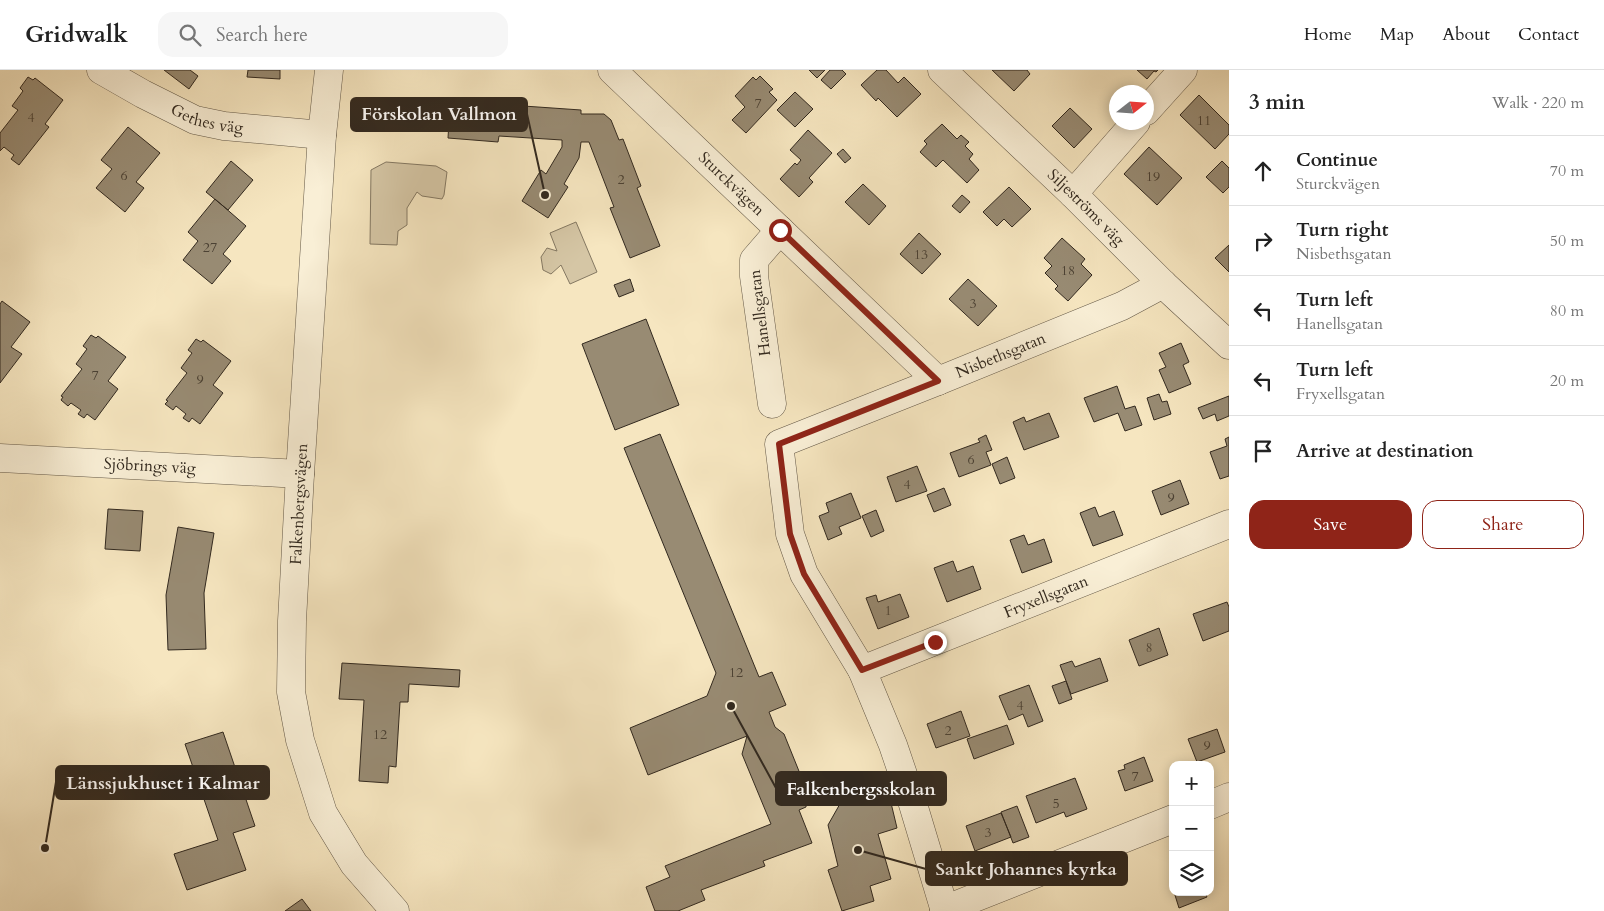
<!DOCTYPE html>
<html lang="en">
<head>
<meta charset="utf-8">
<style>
	:root { --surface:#fff; --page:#f6f6f6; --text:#222; --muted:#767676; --line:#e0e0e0; --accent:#8f2418 }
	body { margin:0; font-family:Cardo,serif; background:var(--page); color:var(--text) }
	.controls { position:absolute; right:15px; bottom:15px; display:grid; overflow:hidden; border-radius:10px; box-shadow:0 2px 12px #0003 }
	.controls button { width:45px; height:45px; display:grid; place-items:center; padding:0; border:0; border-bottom:1px solid var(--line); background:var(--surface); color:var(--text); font:25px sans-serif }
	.compass { position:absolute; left:1109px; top:15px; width:45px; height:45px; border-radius:50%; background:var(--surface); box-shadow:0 2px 12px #0003; rotate:73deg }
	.stop { position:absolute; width:15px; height:15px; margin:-11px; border:4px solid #8f2418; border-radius:50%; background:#fff }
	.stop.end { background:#8f2418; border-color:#fff; box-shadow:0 1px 5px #0008 }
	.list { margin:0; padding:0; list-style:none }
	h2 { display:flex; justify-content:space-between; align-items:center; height:65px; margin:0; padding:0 20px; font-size:21px }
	h2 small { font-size:16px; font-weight:400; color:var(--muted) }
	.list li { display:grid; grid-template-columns:32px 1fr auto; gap:15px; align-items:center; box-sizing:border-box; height:70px; padding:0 20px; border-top:1px solid var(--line) }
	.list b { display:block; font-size:19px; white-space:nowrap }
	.list p { margin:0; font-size:16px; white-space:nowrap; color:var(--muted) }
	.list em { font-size:16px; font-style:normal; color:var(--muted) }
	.actions { display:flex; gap:10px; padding:15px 20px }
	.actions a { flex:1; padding:11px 0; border:1px solid var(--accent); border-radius:15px; text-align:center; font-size:18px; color:var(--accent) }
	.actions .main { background:var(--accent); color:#fff }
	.icon { flex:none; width:28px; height:28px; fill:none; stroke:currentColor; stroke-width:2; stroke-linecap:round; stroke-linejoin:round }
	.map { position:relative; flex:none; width:1229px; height:841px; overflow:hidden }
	header { display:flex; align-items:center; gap:30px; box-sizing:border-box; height:70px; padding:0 25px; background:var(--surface); border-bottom:1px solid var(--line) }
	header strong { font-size:24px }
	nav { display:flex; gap:28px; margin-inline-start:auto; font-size:18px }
	.search { width:350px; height:45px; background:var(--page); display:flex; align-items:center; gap:12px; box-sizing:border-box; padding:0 18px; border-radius:15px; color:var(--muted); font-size:19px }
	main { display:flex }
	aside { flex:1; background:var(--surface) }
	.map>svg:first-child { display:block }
</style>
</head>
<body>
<header>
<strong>Gridwalk</strong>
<div class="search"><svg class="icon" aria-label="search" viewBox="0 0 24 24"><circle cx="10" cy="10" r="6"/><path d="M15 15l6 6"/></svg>Search here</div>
<nav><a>Home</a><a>Map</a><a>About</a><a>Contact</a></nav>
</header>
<main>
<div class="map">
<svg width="1229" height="841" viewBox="0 0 1229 841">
	<rect width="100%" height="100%" fill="#f6e6c0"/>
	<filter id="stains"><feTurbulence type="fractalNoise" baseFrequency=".004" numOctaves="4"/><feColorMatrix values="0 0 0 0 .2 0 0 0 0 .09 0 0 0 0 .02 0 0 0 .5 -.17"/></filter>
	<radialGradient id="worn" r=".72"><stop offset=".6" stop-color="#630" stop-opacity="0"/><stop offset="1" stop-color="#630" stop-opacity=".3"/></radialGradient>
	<!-- green -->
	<path fill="#d5c6a5" stroke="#847862" d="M386,92L436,96L447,102L444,125L442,129L422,126L417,122L407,138V155L398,161L397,175L370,174L371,100Z
		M576,152L597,202L570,214L561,195L551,204L543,200L541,187L547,178L557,181L550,163Z"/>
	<!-- building -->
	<path fill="#988b73" stroke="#32291f" d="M164,0H190L198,6L189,19Z
		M248,0H280V9L247,7Z
		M809,0H825L817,8Z
		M830,0H842L846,4L831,19L821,10Z
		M877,0H886L898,13L904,7L921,24L897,47L878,28L876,31L861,15Z
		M992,0H1027L1030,4L1014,21Z
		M1137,0H1158L1156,2L1154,1L1147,9Z
		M760,6L773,19L769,22L777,30L746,63L732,50L745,37L735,26L753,7L756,10Z
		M28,7L33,10L35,8L63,30L45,54L49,57L19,95L11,89L14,85L4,77L0,81V63L18,40L12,36L23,21L20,18Z
		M795,22L813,39L795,57L777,40Z
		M1199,25L1229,55V64L1215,79L1180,45Z
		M450,35L508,39L509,35L581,40V44H604L611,50L619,70L623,69L641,116L637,118L660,176L630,188L610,138L614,137L589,72H581L579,88L564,114L568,117L548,148L522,131L541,100L546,104L562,77V70L499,66L498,72L448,68Z
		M1070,38L1092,59L1074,78L1052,56Z
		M942,54L957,69L961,65L969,72L965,76L973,84L969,89L979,100L967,113L943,90L936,97L920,82L927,74L924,71Z
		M128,57L160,83L136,112L144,118L125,142L96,118L112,99L101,90Z
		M808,60L832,83L809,108L813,112L799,127L780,109L795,93L797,95L801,90L790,80Z
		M1149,77L1182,108L1157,135L1124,104Z
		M843,79L851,88L845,93L837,84Z
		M231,91L253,110L228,140L206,122Z
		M1222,91L1229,98V117L1223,123L1206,107Z
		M863,114L886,136L869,155L845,132Z
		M1009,117L1031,139L1012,157L1004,149L997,156L983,142Z
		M962,125L970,132L960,143L952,136Z
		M215,129L246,156L223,184L231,191L212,214L183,190L198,171L188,162Z
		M919,163L941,184L922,204L900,184Z
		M1062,168L1085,189L1081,194L1092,205L1068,231L1055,219L1058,216L1045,203L1052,196L1044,188Z
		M1229,175V202L1215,188Z
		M630,209L634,221L619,227L614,215Z
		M968,209L997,236L978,256L949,229Z
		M2,231L30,252L11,277L22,284L0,313V234Z
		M646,249L679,335L615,360L582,274Z
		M91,265L96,268L98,266L126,287L108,311L118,319L95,350L87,344L84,348L78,344L81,340L71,333L68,336L61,330L63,327L61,326L82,299L76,294L87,279L83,276Z
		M196,269L201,272L203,270L231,291L213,315L223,323L200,354L192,348L189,352L183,348L186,344L176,336L173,340L165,334L168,331L166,330L187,303L181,298L192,283L188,280Z
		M1181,273L1189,292L1183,295L1191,314L1169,323L1159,300L1166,297L1159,283Z
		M1117,316L1125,339L1135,336L1142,355L1125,361L1118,343L1094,352L1084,328Z
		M1159,324L1162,332L1167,331L1171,344L1154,350L1147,328Z
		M1229,326V346L1217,351L1215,344L1203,349L1198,338Z
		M1049,343L1059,367L1024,380L1013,352L1024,347L1026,352Z
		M660,364L759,607L772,602L786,635L769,642L775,657L784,664L807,721L806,737L799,740L812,773L763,791L765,796L701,820L705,830L678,841H655L646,817L670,807L665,796L771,754L742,684L747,666L648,705L630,658L707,626L716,603L624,378Z
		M986,365L992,380L986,382L991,395L959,407L950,383L980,372L978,369Z
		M1229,367V406L1220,409L1210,382L1227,376L1225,369Z
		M1007,387L1015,408L1000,414L992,394Z
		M917,396L927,421L896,432L887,407Z
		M1180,410L1189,434L1161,445L1152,421Z
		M944,418L951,435L934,442L927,425Z
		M851,423L861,448L839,457L842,464L828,470L819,446L829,442L826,433Z
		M1095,437L1099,447L1114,441L1123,465L1093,476L1080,443Z
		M108,439L143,441L140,481L105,479Z
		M876,440L884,461L871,467L862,446Z
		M178,457L214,463L204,523L206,579L168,580L166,525Z
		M1024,465L1028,475L1044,469L1052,492L1022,503L1010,470Z
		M953,491L957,502L973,496L981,519L947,532L934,498Z
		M900,524L909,547L878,559L866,528L876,525L878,532Z
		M1227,532L1229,537V561L1203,571L1193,544Z
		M1159,558L1168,585L1139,596L1129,570Z
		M1100,588L1108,611L1071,624L1060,595L1072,591L1075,597Z
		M342,593L460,600L459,617L409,614L408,632H400L396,697L389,696L388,713L359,711L364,630L339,629Z
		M1066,611L1072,629L1059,634L1052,616Z
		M1029,615L1043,651L1028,657L1023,644L1009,650L999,626Z
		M961,641L970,666L936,678L927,654Z
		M1007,655L1014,674L974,689L967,669Z
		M1217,659L1225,682L1197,692L1188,669Z
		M223,662L255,756L233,763L246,800L187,820L174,784L218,770L185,674Z
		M1144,687L1153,711L1125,721L1118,701L1125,699L1124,695Z
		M1075,708L1087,739L1066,747L1064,742L1036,753L1026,726Z
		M886,712L897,758L878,764L891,809L870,816L874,831L842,841L828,800L838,796L828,755L845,725Z
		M1017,736L1029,767L1013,773L1001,742Z
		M1001,743L1011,767L975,781L966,756Z
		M1174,822H1205L1207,827L1179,838Z
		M302,829L311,841H285Z"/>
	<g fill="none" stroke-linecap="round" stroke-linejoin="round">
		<!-- minor casing -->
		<g stroke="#635847" stroke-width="29">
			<g id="minor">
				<path id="s1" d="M101,0L143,24L195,50L224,56L322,65"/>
				<path d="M329,0L322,65L300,404L292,551L291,622L300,670L323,743L354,794L395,841"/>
				<path id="s2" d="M612,0L938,311"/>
				<path id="s3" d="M942,0L1073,124L1163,214L1229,275"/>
				<path d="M1146,41L1183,0"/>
				<path d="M1073,124L1136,52"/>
				<path d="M772,334L754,206V190L780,160"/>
				<path id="s4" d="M0,388L300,404"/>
				<path id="s5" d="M862,600L1229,454"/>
				<path d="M1210,735L1229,727"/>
				<path d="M944,840L1173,749"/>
				<path id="s6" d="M945,841L912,731L893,675L862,600L804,504L790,464L779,374L938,311L1122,236L1163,214"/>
			</g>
		</g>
		<!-- minor -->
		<use href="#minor" stroke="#f9efd6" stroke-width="28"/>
	</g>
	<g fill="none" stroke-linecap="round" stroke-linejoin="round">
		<!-- route -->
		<path stroke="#8f2418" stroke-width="6" d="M780,160L938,311L779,374L790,464L804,504L862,600L935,572"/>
	</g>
	<g text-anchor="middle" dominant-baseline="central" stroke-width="4" stroke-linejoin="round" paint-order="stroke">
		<!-- number labels -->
		<g font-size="14" fill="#4c4234">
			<text x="758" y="33">7</text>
			<text x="31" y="47">4</text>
			<text x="1204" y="50">11</text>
			<text x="124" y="105">6</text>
			<text x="1153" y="106">19</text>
			<text x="621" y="109">2</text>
			<text x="210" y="177">27</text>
			<text x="921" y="184">13</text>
			<text x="1068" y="200">18</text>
			<text x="973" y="233">3</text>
			<text x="95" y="305">7</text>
			<text x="200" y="309">9</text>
			<text x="971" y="389">6</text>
			<text x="907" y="414">4</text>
			<text x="1171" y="427">9</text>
			<text x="888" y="540">1</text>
			<text x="1149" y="577">8</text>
			<text x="736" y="602">12</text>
			<text x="1020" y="635">4</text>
			<text x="948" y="660">2</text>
			<text x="380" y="664">12</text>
			<text x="1207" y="675">9</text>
			<text x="1135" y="706">7</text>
			<text x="1056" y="733">5</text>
			<text x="988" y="762">3</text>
		</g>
		<!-- street labels -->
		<g font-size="16" fill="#32291f" stroke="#f9efd6">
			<text stroke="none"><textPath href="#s1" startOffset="118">Gethes väg</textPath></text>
			<text stroke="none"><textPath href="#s2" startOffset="165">Sturckvägen</textPath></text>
			<text stroke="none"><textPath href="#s3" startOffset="199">Siljeströms väg</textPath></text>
			<text transform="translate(760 243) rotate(-97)">Hanellsgatan</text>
			<text stroke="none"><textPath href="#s6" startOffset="739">Nisbethsgatan</textPath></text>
			<text stroke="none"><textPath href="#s4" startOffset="150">Sjöbrings väg</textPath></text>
			<text transform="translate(299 434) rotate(-87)">Falkenbergsvägen</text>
			<text stroke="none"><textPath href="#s5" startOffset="198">Fryxellsgatan</textPath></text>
		</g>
	</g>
	<!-- callouts -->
	<path fill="none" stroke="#32291f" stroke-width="2" d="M545 125L527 44M45 778L56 712M731 636L776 718M858 780L926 799"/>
	<g fill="#32291f" stroke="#f9efd6" stroke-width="2">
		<circle cx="545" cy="125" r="5"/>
		<circle cx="45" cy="778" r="5"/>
		<circle cx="731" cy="636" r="5"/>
		<circle cx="858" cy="780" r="5"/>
	</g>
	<g fill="#32291f" stroke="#32291f" stroke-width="2">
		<rect x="351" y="28" width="176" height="33" rx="5"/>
		<rect x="56" y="696" width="213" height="33" rx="5"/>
		<rect x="776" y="702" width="170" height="33" rx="5"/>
		<rect x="926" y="782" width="201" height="33" rx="5"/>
	</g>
	<g font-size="18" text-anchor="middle" font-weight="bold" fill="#fff">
		<text x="439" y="50">Förskolan Vallmon</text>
		<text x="163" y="719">Länssjukhuset i Kalmar</text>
		<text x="861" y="725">Falkenbergsskolan</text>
		<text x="1026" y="805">Sankt Johannes kyrka</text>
	</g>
	<rect width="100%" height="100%" filter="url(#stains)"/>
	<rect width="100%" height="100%" fill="url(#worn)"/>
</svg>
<div class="controls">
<button>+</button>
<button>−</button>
<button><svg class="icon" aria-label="layers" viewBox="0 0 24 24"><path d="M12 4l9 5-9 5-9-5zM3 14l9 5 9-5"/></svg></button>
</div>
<svg class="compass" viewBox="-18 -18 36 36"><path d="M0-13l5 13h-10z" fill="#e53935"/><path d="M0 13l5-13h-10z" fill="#767676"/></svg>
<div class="stop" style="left:780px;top:160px"></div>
<div class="stop end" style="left:935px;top:572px"></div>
</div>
<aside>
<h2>3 min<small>Walk · 220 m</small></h2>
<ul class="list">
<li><svg class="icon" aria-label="ahead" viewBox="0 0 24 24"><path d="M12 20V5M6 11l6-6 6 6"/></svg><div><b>Continue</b><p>Sturckvägen</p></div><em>70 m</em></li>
<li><svg class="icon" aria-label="right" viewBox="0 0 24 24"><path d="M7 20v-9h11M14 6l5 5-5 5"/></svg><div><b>Turn right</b><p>Nisbethsgatan</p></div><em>50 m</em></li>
<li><svg class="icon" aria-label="left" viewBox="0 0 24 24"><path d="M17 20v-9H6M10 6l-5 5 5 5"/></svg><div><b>Turn left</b><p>Hanellsgatan</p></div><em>80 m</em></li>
<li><svg class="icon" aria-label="left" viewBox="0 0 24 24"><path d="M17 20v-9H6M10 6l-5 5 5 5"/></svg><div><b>Turn left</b><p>Fryxellsgatan</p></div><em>20 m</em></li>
<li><svg class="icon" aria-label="arrive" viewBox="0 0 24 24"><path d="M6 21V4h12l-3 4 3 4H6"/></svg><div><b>Arrive at destination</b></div></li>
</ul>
<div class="actions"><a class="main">Save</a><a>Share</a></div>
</aside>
</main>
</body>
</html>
